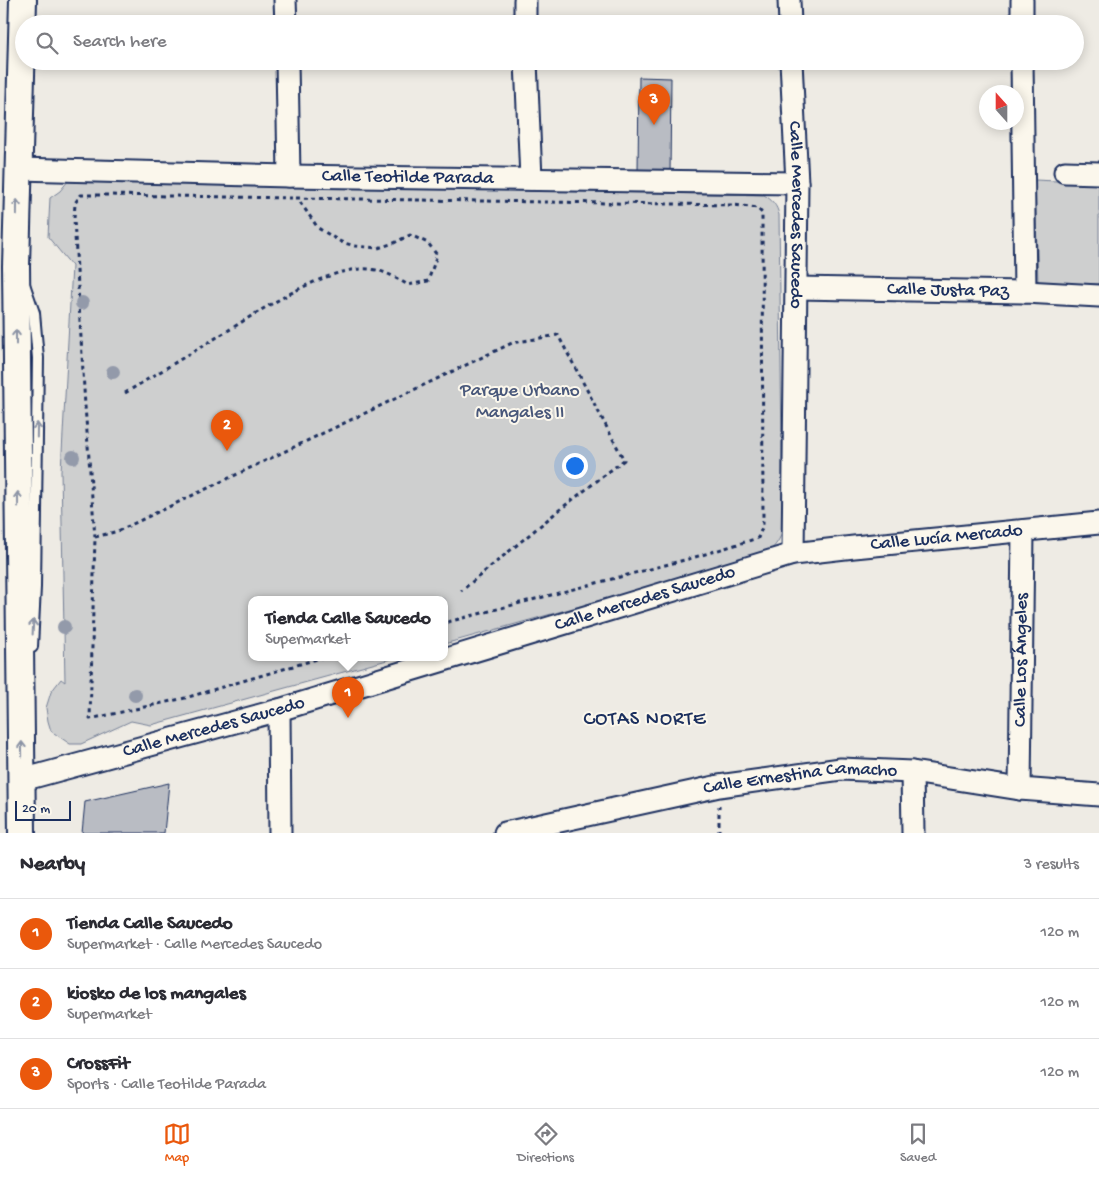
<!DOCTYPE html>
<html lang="en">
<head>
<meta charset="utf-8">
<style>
	:root { --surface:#fff; --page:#f2f2f3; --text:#2b2b33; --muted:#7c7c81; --line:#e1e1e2; --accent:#ea580c }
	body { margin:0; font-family:"Gochi Hand",sans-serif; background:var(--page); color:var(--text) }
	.compass { position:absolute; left:979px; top:85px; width:45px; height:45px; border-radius:50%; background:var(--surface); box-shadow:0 2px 12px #0003; rotate:339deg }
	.scale { position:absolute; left:15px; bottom:12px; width:56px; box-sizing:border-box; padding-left:5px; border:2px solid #1b2f5e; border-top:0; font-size:14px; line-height:18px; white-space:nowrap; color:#1b2f5e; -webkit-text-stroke:4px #fbf7ec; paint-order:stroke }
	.you { position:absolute; left:574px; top:465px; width:18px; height:18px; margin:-12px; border:4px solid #fff; border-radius:50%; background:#1a73e8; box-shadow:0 0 0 8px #1a73e833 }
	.badge { display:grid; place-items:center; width:32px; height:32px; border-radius:50%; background:var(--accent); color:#fff; font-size:16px; font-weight:700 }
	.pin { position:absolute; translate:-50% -41px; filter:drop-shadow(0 1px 2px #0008) }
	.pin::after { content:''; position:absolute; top:26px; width:18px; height:15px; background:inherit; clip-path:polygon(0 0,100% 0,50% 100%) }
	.popup { position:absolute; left:248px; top:596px; width:200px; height:65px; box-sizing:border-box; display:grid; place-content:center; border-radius:10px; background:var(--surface); filter:drop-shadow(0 1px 4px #0005); font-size:16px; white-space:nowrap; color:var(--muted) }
	.popup b { font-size:19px; color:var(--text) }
	.popup::after { content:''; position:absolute; left:50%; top:100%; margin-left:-10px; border:10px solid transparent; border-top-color:var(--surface) }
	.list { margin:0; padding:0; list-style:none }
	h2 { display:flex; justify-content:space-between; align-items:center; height:65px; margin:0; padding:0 20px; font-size:21px }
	h2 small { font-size:16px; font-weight:400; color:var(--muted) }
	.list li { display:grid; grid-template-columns:32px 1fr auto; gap:15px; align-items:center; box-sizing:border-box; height:70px; padding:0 20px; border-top:1px solid var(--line) }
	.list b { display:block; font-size:19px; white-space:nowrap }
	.list p { margin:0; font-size:16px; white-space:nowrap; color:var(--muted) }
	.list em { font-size:16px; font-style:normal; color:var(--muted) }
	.icon { flex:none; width:28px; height:28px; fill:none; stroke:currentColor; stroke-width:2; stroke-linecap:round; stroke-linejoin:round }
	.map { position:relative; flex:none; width:1099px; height:833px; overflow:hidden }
	.search { position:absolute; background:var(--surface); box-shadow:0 2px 12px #0003; left:15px; right:15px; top:15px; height:55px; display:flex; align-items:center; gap:12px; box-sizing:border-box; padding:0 18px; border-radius:28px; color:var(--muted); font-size:19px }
	.sheet { height:275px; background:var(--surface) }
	nav { display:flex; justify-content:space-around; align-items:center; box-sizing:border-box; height:70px; border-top:1px solid var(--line); background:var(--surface); font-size:14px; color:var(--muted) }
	nav a { display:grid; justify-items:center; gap:2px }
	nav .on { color:var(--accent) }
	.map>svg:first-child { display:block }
</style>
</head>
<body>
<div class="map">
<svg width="1099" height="833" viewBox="0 0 1099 833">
	<rect width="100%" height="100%" fill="#eeebe4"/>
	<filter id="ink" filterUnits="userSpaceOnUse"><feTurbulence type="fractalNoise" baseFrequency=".02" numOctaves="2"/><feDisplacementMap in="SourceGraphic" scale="10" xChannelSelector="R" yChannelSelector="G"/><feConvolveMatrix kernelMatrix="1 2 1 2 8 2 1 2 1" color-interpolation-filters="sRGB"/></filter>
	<g filter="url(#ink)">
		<!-- green -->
		<path fill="#cecfcf" stroke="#747f96" d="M77,170L145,184L323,186L426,189L764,195C772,200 777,205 779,215L783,529C780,540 775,547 766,554L444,644V599H252V657H398L151,725L131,721L81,744H70L51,731L48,721L46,708L51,692L61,679L65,682L61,471L72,266L48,237L50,198L60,191Z
			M1035,180L1099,183V284L1038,283Z"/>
		<!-- building -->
		<path fill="#b9bcc3" stroke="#1b2f5e" d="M639,77L671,78L670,174L638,173Z
			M169,783L164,833H82L85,802Z"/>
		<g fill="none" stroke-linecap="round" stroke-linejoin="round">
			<!-- service casing -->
			<g stroke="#1b2f5e" stroke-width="14">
				<path id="service" d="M24,284L34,313L38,358L35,587L32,647"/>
			</g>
			<!-- minor casing -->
			<g stroke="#1b2f5e" stroke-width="25">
				<g id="minor">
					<path d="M285,0L286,24"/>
					<path d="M525,0V24"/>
					<path d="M789,0L790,24"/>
					<path d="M1022,0V24"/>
					<path d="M287,61L289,176"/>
					<path d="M526,61L531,179"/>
					<path id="s1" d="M791,61L797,183L793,554"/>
					<path d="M1022,61L1025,292"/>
					<path id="s2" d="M18,169L289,176L797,183"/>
					<path d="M1065,172L1099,173"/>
					<path id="s3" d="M797,288L1025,292L1099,296"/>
					<path d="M279,710L280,833"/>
					<path d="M912,772L913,833"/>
					<path id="s4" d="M22,780L279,710L793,554L854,547L1099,523"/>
					<path id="s5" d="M1020,789L1023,531"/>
					<path id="s6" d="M505,833L719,786L841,769L912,772L1020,789L1099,795"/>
				</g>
			</g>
			<!-- tertiary casing -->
			<g stroke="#1b2f5e" stroke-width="30">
				<path id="tertiary" d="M22,833L16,266L23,0"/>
			</g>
			<!-- path -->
			<path stroke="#1b2f5e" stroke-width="3" stroke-dasharray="4 4" stroke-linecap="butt" d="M125,393C158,373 191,353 224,333C260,311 326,266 369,269C384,270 396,278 408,285L428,281L437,255L428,243L410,235L394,243L378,248L355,246L341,242L318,228L298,199
				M95,537L118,531L512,343L558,335L624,460L558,511L461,591
				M324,657L185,698L90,719L95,537L85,406L74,219L75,203L81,195H106L734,205L757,208L762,213L763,525L758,538L692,558L444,623
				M719,833V806"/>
			<!-- service -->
			<use href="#service" stroke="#fbf7ec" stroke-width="10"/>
			<!-- minor -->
			<use href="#minor" stroke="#fbf7ec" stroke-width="21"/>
			<!-- tertiary -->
			<use href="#tertiary" stroke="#fbf7ec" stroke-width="26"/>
		</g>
		<!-- trees -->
		<g fill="#939aaa">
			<circle cx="82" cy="303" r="7"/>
			<circle cx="113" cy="372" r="7"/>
			<circle cx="73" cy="457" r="7"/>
			<circle cx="64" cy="627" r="7"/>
			<circle cx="135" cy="695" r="7"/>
		</g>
		<!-- one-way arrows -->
		<defs><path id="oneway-shaft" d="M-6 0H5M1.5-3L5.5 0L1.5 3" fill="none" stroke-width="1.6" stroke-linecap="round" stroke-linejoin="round" transform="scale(1.25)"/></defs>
		<g stroke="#8b93a5">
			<use href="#oneway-shaft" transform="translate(17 207) rotate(-89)"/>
			<use href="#oneway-shaft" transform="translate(16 337) rotate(-90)"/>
			<use href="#oneway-shaft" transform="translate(37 430) rotate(-89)"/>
			<use href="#oneway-shaft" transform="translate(18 499) rotate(-91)"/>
			<use href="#oneway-shaft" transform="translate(33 627) rotate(-87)"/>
			<use href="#oneway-shaft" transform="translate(22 749) rotate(-91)"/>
		</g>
	</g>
	<g text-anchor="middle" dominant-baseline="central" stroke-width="4" stroke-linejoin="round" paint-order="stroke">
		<!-- street labels -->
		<g font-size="19" fill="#1b2f5e" stroke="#fbf7ec">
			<text stroke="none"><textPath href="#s2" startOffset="390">Calle Teotilde Parada</textPath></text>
			<text stroke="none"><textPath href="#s1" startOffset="154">Calle Mercedes Saucedo</textPath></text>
			<text stroke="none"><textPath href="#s3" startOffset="151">Calle Justa Paz</textPath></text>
			<text stroke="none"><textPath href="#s4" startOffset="958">Calle Lucía Mercado</textPath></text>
			<text stroke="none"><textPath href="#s4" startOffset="649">Calle Mercedes Saucedo</textPath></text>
			<text stroke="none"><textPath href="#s5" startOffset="129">Calle Los Ángeles</textPath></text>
			<text stroke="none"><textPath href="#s4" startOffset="199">Calle Mercedes Saucedo</textPath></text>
			<text stroke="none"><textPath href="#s6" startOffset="301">Calle Ernestina Camacho</textPath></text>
		</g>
		<!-- park labels -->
		<g font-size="19" fill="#48577a" stroke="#fbf7ec">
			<text x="520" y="391">Parque Urbano<tspan x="520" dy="22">Mangales II</tspan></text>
		</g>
		<!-- neighbourhood labels -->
		<g font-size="20" letter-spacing="1" fill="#1b2f5e" stroke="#fbf7ec">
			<text x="645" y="720">COTAS NORTE</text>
		</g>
	</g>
</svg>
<svg class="compass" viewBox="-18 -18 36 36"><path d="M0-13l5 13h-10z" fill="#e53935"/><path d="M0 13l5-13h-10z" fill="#7c7c81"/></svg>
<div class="scale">20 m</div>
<div class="you"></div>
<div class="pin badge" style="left:348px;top:718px">1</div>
<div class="popup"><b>Tienda Calle Saucedo</b>Supermarket</div>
<div class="pin badge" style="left:227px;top:451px">2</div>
<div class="pin badge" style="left:654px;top:125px">3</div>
<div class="search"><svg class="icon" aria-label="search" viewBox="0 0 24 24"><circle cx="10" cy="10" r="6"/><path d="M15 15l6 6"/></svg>Search here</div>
</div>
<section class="sheet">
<h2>Nearby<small>3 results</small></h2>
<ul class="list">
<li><span class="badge">1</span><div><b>Tienda Calle Saucedo</b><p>Supermarket · Calle Mercedes Saucedo</p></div><em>120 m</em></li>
<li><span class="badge">2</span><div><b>kiosko de los mangales</b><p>Supermarket</p></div><em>120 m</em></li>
<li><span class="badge">3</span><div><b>CrossFit</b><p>Sports · Calle Teotilde Parada</p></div><em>120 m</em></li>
</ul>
</section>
<nav>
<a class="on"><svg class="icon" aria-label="map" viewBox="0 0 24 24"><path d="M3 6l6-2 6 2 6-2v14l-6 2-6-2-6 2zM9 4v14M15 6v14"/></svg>Map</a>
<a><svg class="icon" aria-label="directions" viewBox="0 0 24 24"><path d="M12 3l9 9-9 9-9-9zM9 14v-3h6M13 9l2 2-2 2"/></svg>Directions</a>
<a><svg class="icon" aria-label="saved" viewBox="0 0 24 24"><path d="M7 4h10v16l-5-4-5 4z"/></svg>Saved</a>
</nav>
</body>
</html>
